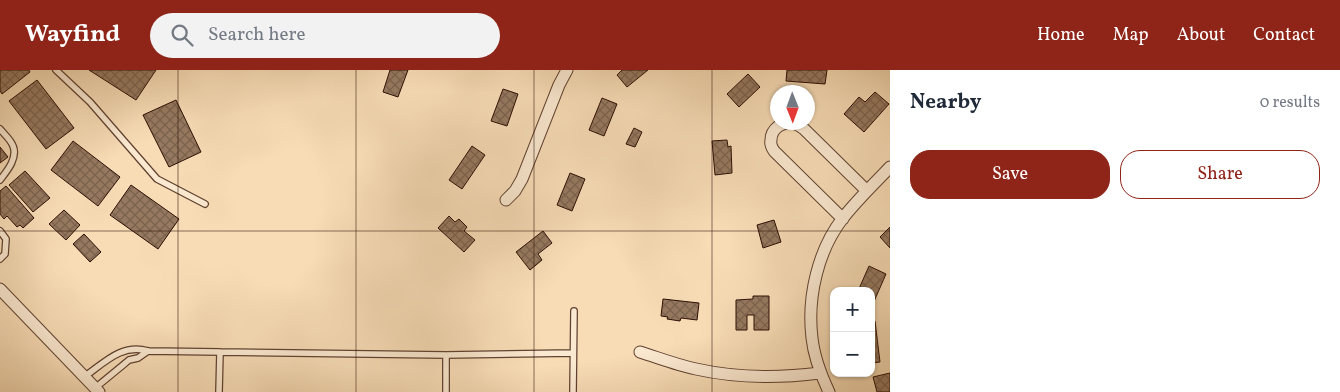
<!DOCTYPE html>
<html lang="en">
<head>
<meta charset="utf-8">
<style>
	:root { --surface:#fff; --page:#f2f2f3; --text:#1f2937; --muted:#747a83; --line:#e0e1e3; --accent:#8f2418 }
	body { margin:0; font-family:Vollkorn,serif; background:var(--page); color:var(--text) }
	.controls { position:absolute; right:15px; bottom:15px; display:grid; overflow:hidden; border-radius:10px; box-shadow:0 1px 4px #0004 }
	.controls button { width:45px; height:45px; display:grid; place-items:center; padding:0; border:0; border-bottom:1px solid var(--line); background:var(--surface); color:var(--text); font:25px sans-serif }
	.compass { position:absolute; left:770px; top:15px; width:45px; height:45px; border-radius:50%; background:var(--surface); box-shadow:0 1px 4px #0004; rotate:179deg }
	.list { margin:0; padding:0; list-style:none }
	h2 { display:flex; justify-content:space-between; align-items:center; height:65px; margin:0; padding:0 20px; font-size:21px }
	h2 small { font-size:16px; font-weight:400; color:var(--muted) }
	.actions { display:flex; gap:10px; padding:15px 20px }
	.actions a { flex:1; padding:11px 0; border:1px solid var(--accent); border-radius:20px; text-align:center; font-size:18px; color:var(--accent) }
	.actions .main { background:var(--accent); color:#fff }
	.icon { flex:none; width:28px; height:28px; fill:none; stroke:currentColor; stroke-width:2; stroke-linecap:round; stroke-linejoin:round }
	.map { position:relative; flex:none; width:890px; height:322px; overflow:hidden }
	header { display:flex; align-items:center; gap:30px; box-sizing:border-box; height:70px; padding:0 25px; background:var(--accent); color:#fff }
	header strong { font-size:24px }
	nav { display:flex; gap:28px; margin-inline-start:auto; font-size:18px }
	.search { width:350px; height:45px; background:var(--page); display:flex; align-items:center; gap:12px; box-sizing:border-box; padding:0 18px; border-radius:28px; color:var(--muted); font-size:19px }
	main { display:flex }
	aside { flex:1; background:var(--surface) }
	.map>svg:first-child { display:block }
</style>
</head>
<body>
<header>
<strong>Wayfind</strong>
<div class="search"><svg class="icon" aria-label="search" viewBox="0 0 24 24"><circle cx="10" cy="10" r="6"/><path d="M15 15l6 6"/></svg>Search here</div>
<nav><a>Home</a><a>Map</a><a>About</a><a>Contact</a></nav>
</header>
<main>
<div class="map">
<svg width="890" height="322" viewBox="0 0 890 322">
	<defs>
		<pattern id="building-cross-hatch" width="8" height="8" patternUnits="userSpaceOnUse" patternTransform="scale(1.25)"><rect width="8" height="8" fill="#967960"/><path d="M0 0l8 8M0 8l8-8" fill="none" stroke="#7b624d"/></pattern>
	</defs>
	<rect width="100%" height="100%" fill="#f7dcb6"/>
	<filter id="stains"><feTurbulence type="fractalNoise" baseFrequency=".004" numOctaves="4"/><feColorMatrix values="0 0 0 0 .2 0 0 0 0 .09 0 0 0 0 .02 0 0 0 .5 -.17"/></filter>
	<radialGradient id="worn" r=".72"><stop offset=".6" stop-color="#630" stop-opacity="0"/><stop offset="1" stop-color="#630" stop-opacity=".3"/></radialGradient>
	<!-- building -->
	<path fill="url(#building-cross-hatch)" stroke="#2d0e03" d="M0,0H29L30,2L2,24L0,21Z
		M89,0H156L136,30Z
		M390,0H408L398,27L383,22Z
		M622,0H648L627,17L617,5Z
		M787,0H827L825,14L786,11Z
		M748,4L760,17L739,37L727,24Z
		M37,10L74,58L46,79L9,31Z
		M503,19L518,24L507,56L491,51Z
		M875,22L889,34L864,62L844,44L859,27L865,32Z
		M602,28L617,34L604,66L589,60Z
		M176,30L201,82L169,97L143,45Z
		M634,58L642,62L635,77L626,74Z
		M727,70L728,77L731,76L732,103L715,105L712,71Z
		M73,71L120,107L98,136L51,100Z
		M472,76L485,85L462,119L449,110Z
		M0,77L8,87L0,93Z
		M25,101L50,128L33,142L9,115Z
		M570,103L585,109L572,141L557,135Z
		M131,115L179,149L158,179L110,145Z
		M6,116L34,148L23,158L20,155L17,157L7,146L4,149L0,144V121Z
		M64,140L80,155L66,170L49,154Z
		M449,146L455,152L459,149L467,157L464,161L475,170L464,182L438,158Z
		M774,150L781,172L763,178L757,155Z
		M890,157V178L880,167Z
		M543,161L552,173L538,184L542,190L530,200L516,182Z
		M84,164L101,182L90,192L73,174Z
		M869,196L886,204L872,236L871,221H858Z
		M753,226H769V260H754V245H747V260H736V230L753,229Z
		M663,229L699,233L697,250L681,248L680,251L667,249L668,247L661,246Z
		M871,251H875L880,292L871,293Z
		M890,303V322H877L873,307Z"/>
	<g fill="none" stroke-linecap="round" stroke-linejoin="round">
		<!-- lane casing -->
		<g stroke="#604230" stroke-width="8">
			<path id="lane" d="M56,0L90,32L157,109L205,134
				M0,59C4,64 11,70 13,76C18,88 7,101 0,110
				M0,161L6,169L5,184L0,189
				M446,285V322
				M84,307C104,293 122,273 148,281L446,285L573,283
				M95,318L123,295L129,290L138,288L148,281
				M219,322L220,282
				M573,322L574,241"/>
		</g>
		<!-- street casing -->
		<g stroke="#604230" stroke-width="13">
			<path id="street" d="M506,130L515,121L522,109L559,15L567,0
				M843,149L774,81C772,78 770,74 771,70C771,59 782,51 793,53C797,54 801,57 804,59L867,121
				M0,219L99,322
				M640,282C659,288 677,295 696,299C736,308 780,308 820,303
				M829,322C821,305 814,287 812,268C807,227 818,180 843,148C857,130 874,114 890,97"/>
		</g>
		<!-- lane -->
		<use href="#lane" stroke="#fae8d0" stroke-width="5.5"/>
		<!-- street -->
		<use href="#street" stroke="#fae8d0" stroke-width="11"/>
	</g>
	<!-- grid -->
	<path fill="none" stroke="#2d0e03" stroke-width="1" stroke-opacity="0.55" d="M178,0V322M356,0V322M534,0V322M712,0V322M0,161H890"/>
	<rect width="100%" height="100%" filter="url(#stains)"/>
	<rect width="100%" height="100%" fill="url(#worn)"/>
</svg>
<div class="controls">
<button>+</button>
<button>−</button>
</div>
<svg class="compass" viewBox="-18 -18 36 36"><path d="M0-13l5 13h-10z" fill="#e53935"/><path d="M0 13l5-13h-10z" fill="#747a83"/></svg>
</div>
<aside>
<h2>Nearby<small>0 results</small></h2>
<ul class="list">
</ul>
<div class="actions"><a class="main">Save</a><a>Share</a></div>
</aside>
</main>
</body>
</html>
